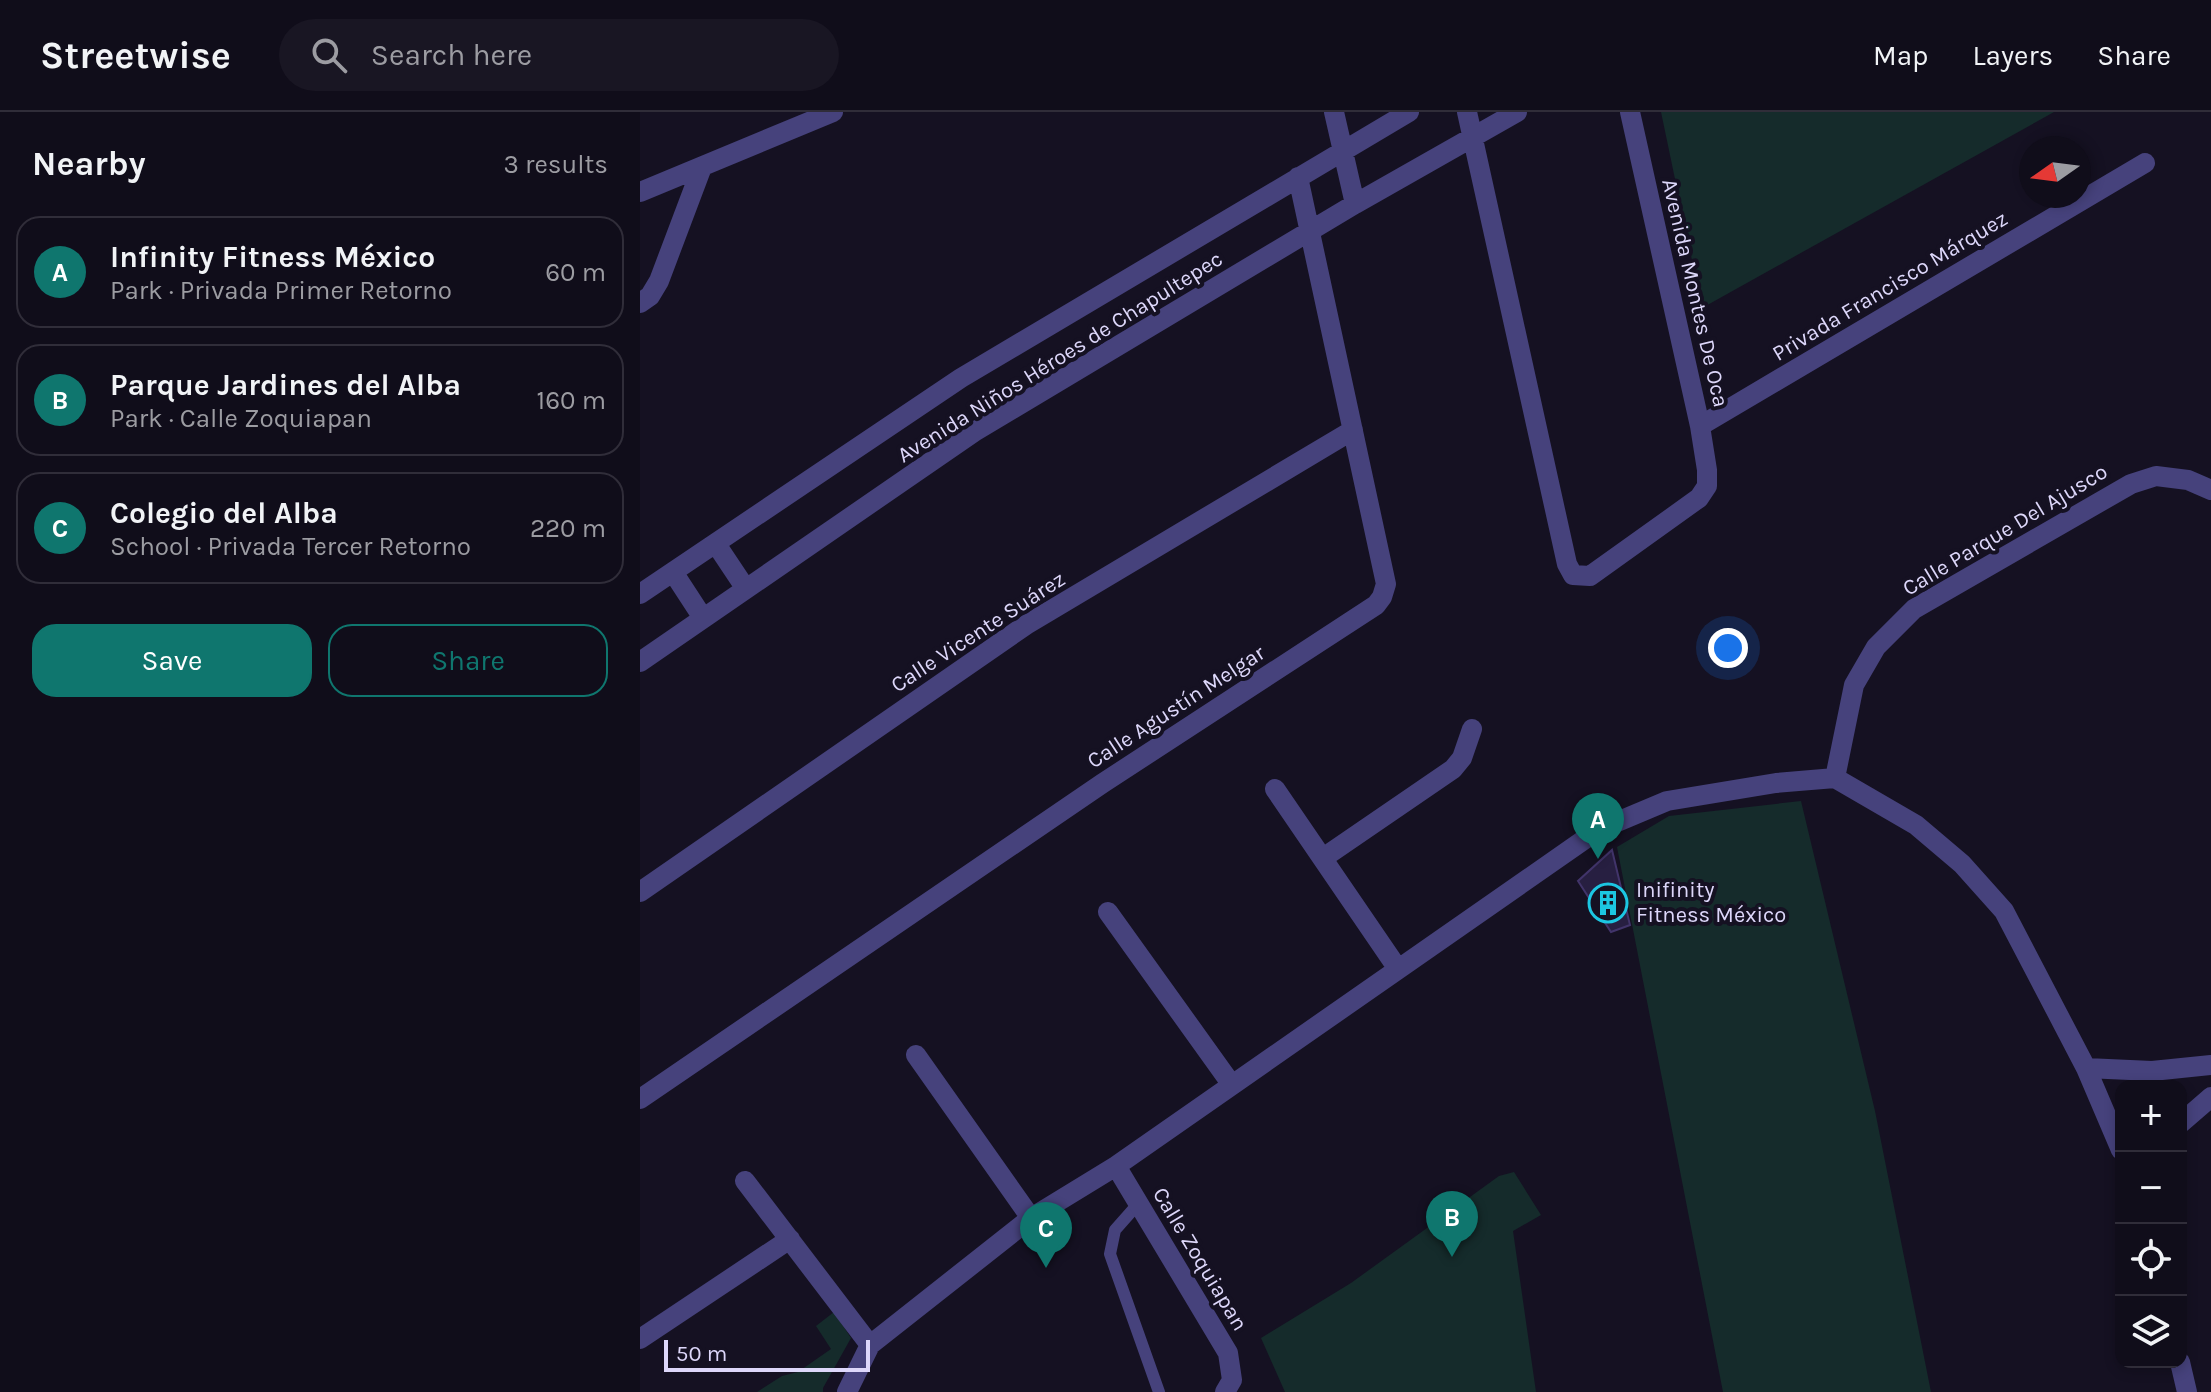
<!DOCTYPE html>
<html lang="en">
<head>
<meta charset="utf-8">
<style>
	:root { --surface:#100d1a; --page:#191623; --text:#f1f3f6; --muted:#9c9ca2; --line:#302d39; --accent:#0f766e }
	body { margin:0; font-family:Karla,sans-serif; background:var(--page); color:var(--text) }
	.controls { position:absolute; right:24px; bottom:24px; display:grid; overflow:hidden; border-radius:16px; box-shadow:0 4px 12px #0003 }
	.controls button { width:72px; height:72px; display:grid; place-items:center; padding:0; border:0; border-bottom:2px solid var(--line); background:var(--surface); color:var(--text); font:40px sans-serif }
	.compass { position:absolute; left:1379px; top:24px; width:72px; height:72px; border-radius:50%; background:var(--surface); box-shadow:0 4px 12px #0003; rotate:256deg }
	.scale { position:absolute; left:24px; bottom:20px; width:206px; box-sizing:border-box; padding-left:8px; border:4px solid #ddd7fa; border-top:0; font-size:22px; line-height:28px; white-space:nowrap; color:#ddd7fa; -webkit-text-stroke:6px #151122; paint-order:stroke }
	.you { position:absolute; left:1088px; top:536px; width:28px; height:28px; margin:-20px; border:6px solid #fff; border-radius:50%; background:#1a73e8; box-shadow:0 0 0 12px #1a73e833 }
	.badge { display:grid; place-items:center; width:52px; height:52px; border-radius:50%; background:var(--accent); color:#fff; font-size:26px; font-weight:700 }
	.pin { position:absolute; translate:-50% -66px; filter:drop-shadow(0 2px 4px #0008) }
	.pin::after { content:''; position:absolute; top:42px; width:28px; height:24px; background:inherit; clip-path:polygon(0 0,100% 0,50% 100%) }
	.list { margin:0; padding:0; list-style:none }
	h2 { display:flex; justify-content:space-between; align-items:center; height:104px; margin:0; padding:0 32px; font-size:34px }
	h2 small { font-size:26px; font-weight:400; color:var(--muted) }
	.list li { display:grid; grid-template-columns:52px 1fr auto; gap:24px; align-items:center; box-sizing:border-box; height:112px; margin:0 16px 16px; padding:0 16px; border:2px solid var(--line); border-radius:24px }
	.list b { display:block; font-size:30px; white-space:nowrap }
	.list p { margin:0; font-size:26px; white-space:nowrap; color:var(--muted) }
	.list em { font-size:26px; font-style:normal; color:var(--muted) }
	.actions { display:flex; gap:16px; padding:24px 32px }
	.actions a { flex:1; padding:18px 0; border:2px solid var(--accent); border-radius:24px; text-align:center; font-size:28px; color:var(--accent) }
	.actions .main { background:var(--accent); color:#fff }
	.icon { flex:none; width:44px; height:44px; fill:none; stroke:currentColor; stroke-width:2; stroke-linecap:round; stroke-linejoin:round }
	.map { position:relative; flex:none; width:1571px; height:1280px; overflow:hidden }
	header { display:flex; align-items:center; gap:48px; box-sizing:border-box; height:112px; padding:0 40px; background:var(--surface); border-bottom:2px solid var(--line) }
	header strong { font-size:38px }
	nav { display:flex; gap:44px; margin-inline-start:auto; font-size:28px }
	.search { width:560px; height:72px; background:var(--page); display:flex; align-items:center; gap:20px; box-sizing:border-box; padding:0 28px; border-radius:44px; color:var(--muted); font-size:30px }
	main { display:flex }
	aside { flex:1; background:var(--surface) }
	.map>svg:first-child { display:block }
</style>
</head>
<body>
<header>
<strong>Streetwise</strong>
<div class="search"><svg class="icon" aria-label="search" viewBox="0 0 24 24"><circle cx="10" cy="10" r="6"/><path d="M15 15l6 6"/></svg>Search here</div>
<nav><a>Map</a><a>Layers</a><a>Share</a></nav>
</header>
<main>
<aside>
<h2>Nearby<small>3 results</small></h2>
<ul class="list">
<li><span class="badge">A</span><div><b>Infinity Fitness México</b><p>Park · Privada Primer Retorno</p></div><em>60 m</em></li>
<li><span class="badge">B</span><div><b>Parque Jardines del Alba</b><p>Park · Calle Zoquiapan</p></div><em>160 m</em></li>
<li><span class="badge">C</span><div><b>Colegio del Alba</b><p>School · Privada Tercer Retorno</p></div><em>220 m</em></li>
</ul>
<div class="actions"><a class="main">Save</a><a>Share</a></div>
</aside>
<div class="map">
<svg width="1571" height="1280" viewBox="0 0 1571 1280">
	<rect width="100%" height="100%" fill="#151122"/>
	<!-- green -->
	<path fill="#152b2b" d="M1021,0H1414L1062,196Z
		M1161,689L1235,999L1291,1280H1083L977,735L1029,704Z
		M874,1060L901,1103L873,1119L896,1280H645L621,1226L711,1171L859,1064Z
		M194,1200L211,1226L183,1276V1280H117L142,1264L158,1260L191,1237L176,1214Z"/>
	<!-- building -->
	<path fill="#271f41" stroke="#41346a" stroke-width="2" d="M972,738L990,813L971,820L938,769Z"/>
	<g fill="none" stroke-linecap="round" stroke-linejoin="round">
		<!-- lane -->
		<path stroke="#46427c" stroke-width="12" d="M498,1092L475,1118L470,1142L519,1280"/>
		<!-- street -->
		<path stroke="#46427c" stroke-width="20" d="M694,0L715,92
			M827,0L927,452L933,463L950,464L1059,386L1067,374V358L1060,314L990,0
			M0,80L193,0
			M0,191L10,184L19,169L62,55
			M1060,314L1505,51
			M76,432L106,477
			M33,460L63,506
			M0,482L321,266L769,0
			M0,550L334,320L715,92L877,0
			M1195,666L1214,573L1236,535L1274,497L1491,372L1516,364L1548,368L1571,378
			M635,677L758,857
			M683,746L813,657L822,646L832,617
			M0,780L386,513L713,318
			M468,800L592,973
			M276,943L391,1106
			M1446,956L1512,959L1571,953
			M0,987L463,671L736,493L742,485L746,472L658,65
			M1541,1011L1571,985
			M476,1054L588,1241L592,1268L585,1280
			M105,1069L230,1233
			M0,1227L150,1127
			M1540,1250L1547,1280
			M207,1280L230,1233L391,1106L476,1054L958,718L1027,689L1136,671L1195,666L1276,713L1322,752L1364,799L1446,956L1481,1038"/>
	</g>
	<!-- icons -->
	<defs>
		<g id="building-ring" transform="scale(2)"><circle r="9.5" fill="#151122" stroke="#1cc6e2" stroke-width="1.5"/><path d="M-4-6H4V6H1V3H-1V6H-4ZM-2.5-4.3h1.7v1.8h-1.7ZM.8-4.3h1.7v1.8H.8ZM-2.5-1h1.7V.8h-1.7ZM.8-1h1.7V.8H.8Z" fill="#1cc6e2"/></g>
	</defs>
	<g fill-rule="evenodd">
		<use href="#building-ring" x="968" y="791"/>
	</g>
	<g text-anchor="middle" dominant-baseline="central" stroke-width="8" stroke-linejoin="round" paint-order="stroke">
		<!-- street labels -->
		<g font-size="22" fill="#ddd7fa" stroke="#151122">
			<text transform="translate(1250 174) rotate(-31)">Privada Francisco Márquez</text>
			<text transform="translate(1055 181) rotate(77)">Avenida Montes De Oca</text>
			<text transform="translate(420 245) rotate(-32)">Avenida Niños Héroes de Chapultepec</text>
			<text transform="translate(1365 418) rotate(-31)">Calle Parque Del Ajusco</text>
			<text transform="translate(338 520) rotate(-33)">Calle Vicente Suárez</text>
			<text transform="translate(536 595) rotate(-33)">Calle Agustín Melgar</text>
			<text transform="translate(560 1147) rotate(59)">Calle Zoquiapan</text>
		</g>
		<!-- poi labels -->
		<g font-size="22" fill="#ddd7fa" stroke="#151122" text-anchor="start">
			<text x="996" y="778">Inifinity<tspan x="996" dy="25">Fitness México</tspan></text>
		</g>
	</g>
</svg>
<div class="controls">
<button>+</button>
<button>−</button>
<button><svg class="icon" aria-label="locate" viewBox="0 0 24 24"><circle cx="12" cy="12" r="6"/><path d="M12 2v4M12 18v4M2 12h4M18 12h4"/></svg></button>
<button><svg class="icon" aria-label="layers" viewBox="0 0 24 24"><path d="M12 4l9 5-9 5-9-5zM3 14l9 5 9-5"/></svg></button>
</div>
<svg class="compass" viewBox="-18 -18 36 36"><path d="M0-13l5 13h-10z" fill="#e53935"/><path d="M0 13l5-13h-10z" fill="#9c9ca2"/></svg>
<div class="scale">50 m</div>
<div class="you"></div>
<div class="pin badge" style="left:958px;top:747px">A</div>
<div class="pin badge" style="left:812px;top:1145px">B</div>
<div class="pin badge" style="left:406px;top:1156px">C</div>
</div>
</main>
</body>
</html>
